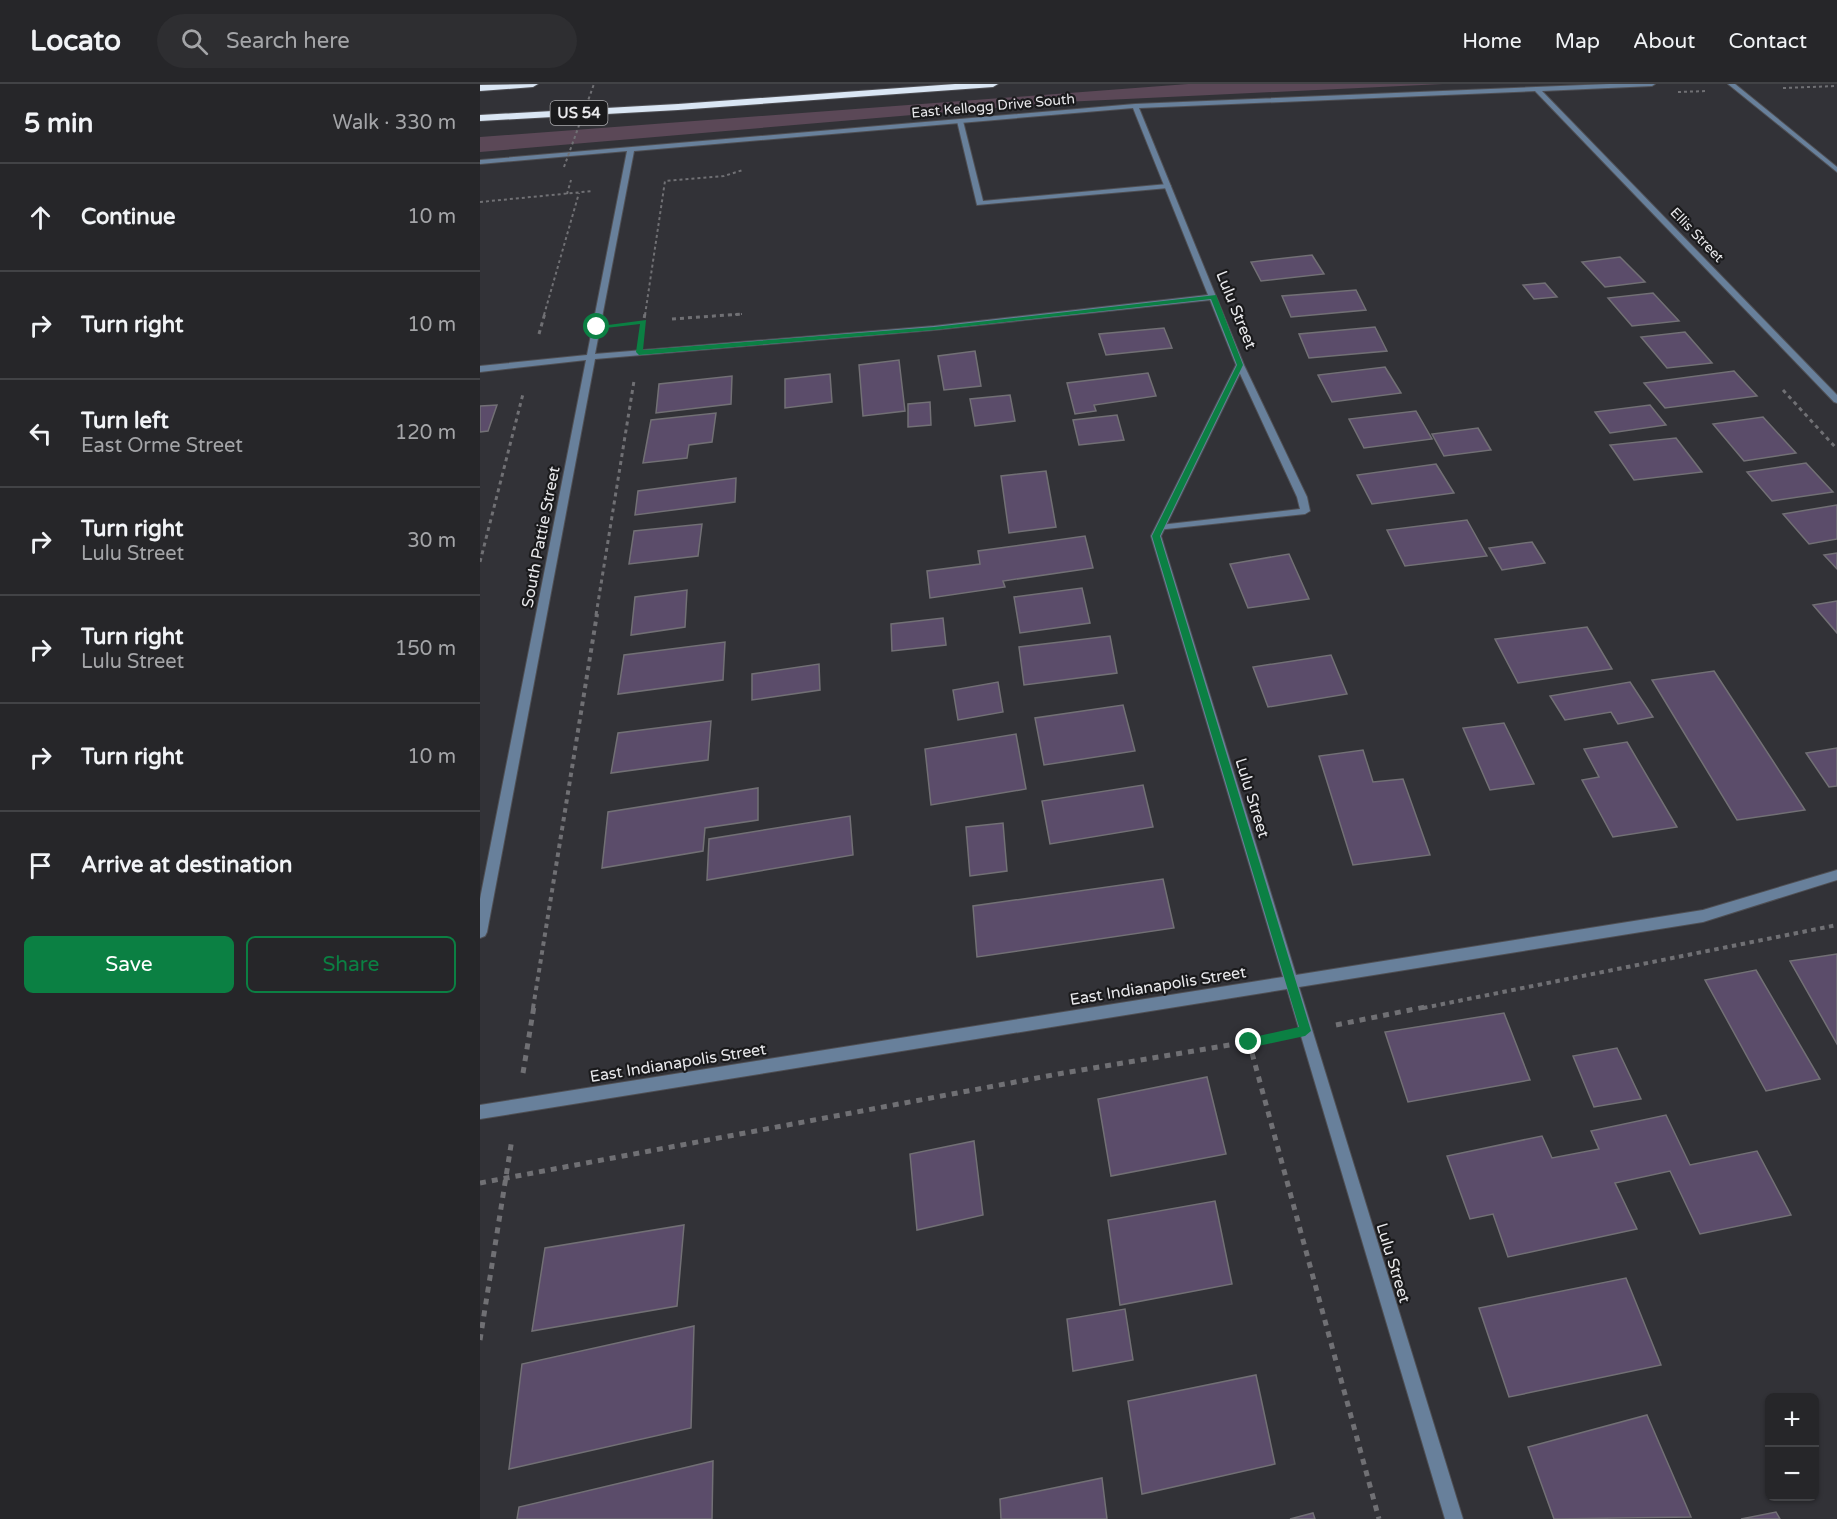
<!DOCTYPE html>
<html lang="en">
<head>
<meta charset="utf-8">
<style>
	:root { --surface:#262629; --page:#2e2e31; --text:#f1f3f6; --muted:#a4a5a8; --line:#424346; --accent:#0b8043 }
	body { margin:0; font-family:"Varela Round",sans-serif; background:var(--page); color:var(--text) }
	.controls { position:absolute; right:18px; bottom:18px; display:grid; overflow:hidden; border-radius:9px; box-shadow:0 2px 4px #0004 }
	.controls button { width:54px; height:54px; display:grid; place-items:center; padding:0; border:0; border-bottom:2px solid var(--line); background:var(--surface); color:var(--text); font:30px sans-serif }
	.stop { position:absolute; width:18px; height:18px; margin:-14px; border:4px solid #0b8043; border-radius:50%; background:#fff }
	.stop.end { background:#0b8043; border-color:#fff; box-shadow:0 2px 6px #0008 }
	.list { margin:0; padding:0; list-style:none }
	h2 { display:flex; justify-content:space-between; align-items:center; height:78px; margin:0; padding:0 24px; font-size:26px }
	h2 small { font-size:20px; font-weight:400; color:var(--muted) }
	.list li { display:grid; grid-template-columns:39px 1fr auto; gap:18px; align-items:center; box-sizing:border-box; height:108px; padding:0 24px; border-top:2px solid var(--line) }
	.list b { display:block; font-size:22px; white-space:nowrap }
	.list p { margin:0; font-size:20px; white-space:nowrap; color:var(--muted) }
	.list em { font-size:20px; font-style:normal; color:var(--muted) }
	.actions { display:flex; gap:12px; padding:18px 24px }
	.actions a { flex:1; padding:14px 0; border:2px solid var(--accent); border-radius:9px; text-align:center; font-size:21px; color:var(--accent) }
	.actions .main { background:var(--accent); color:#fff }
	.icon { flex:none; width:33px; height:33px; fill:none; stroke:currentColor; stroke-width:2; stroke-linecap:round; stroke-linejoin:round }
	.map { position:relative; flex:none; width:1357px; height:1435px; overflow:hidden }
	header { display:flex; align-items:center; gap:36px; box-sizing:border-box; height:84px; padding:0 30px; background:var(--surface); border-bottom:2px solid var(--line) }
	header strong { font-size:28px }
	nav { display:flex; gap:33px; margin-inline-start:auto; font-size:21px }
	.search { width:420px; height:54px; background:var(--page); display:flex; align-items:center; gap:15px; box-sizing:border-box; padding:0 21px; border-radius:33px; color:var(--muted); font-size:22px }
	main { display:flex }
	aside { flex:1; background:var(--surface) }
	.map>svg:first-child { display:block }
</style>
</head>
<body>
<header>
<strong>Locato</strong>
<div class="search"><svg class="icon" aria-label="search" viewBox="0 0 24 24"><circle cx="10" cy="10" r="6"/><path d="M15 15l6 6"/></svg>Search here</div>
<nav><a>Home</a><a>Map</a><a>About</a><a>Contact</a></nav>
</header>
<main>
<aside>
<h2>5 min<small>Walk · 330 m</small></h2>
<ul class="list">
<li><svg class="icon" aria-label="ahead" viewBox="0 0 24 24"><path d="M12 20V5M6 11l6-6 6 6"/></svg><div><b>Continue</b></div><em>10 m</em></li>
<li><svg class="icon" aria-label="right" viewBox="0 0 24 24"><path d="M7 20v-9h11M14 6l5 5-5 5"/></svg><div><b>Turn right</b></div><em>10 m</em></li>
<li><svg class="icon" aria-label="left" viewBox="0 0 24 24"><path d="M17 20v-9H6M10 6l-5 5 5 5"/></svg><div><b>Turn left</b><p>East Orme Street</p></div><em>120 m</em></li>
<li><svg class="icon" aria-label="right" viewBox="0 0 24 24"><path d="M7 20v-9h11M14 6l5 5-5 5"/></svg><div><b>Turn right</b><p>Lulu Street</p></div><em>30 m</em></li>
<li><svg class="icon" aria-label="right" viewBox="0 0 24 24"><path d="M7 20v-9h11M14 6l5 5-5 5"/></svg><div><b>Turn right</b><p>Lulu Street</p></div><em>150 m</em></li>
<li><svg class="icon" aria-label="right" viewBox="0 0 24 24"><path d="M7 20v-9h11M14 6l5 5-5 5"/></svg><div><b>Turn right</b></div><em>10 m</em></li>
<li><svg class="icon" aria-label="arrive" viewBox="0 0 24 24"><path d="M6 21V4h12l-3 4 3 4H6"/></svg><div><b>Arrive at destination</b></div></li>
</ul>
<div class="actions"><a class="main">Save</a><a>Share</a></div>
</aside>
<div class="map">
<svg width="1357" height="1435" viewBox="0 0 1357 1435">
	<rect width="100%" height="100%" fill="#323237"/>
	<!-- green -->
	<path fill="#5b4857" d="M708,0H963L584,18L0,68V53Z"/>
	<!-- building -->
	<path fill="#5b4c6a" stroke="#727075" stroke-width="1.5" d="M832,171L844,190L781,197L771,178Z
		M1140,173L1165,198L1125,203L1102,178Z
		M1065,199L1077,213L1054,215L1043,201Z
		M876,206L886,226L811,233L802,212Z
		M1173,209L1199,237L1152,242L1128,214Z
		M895,243L907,267L829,274L819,250Z
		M684,244L692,264L626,271L619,250Z
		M1205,248L1232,279L1187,284L1161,253Z
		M495,267L501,302L464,306L458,272Z
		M419,276L425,327L383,332L379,281Z
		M905,283L921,309L852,318L838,291Z
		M1254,287L1277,312L1185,324L1164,299Z
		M668,289L676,312L614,321L616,327L595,330L587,299Z
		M350,290L352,318L305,324V295Z
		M252,292L251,320L176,329L179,300Z
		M530,311L535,337L495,342L490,315Z
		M450,318L451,341L428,343V320Z
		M17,321L8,347L0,348V322Z
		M1170,321L1186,341L1130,349L1115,328Z
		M936,327L952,355L884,364L869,335Z
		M236,329L232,358L209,361L207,374L163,379L171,336Z
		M637,331L644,356L599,361L593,336Z
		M1283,333L1316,369L1264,377L1233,340Z
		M998,344L1011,366L964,372L952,350Z
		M1196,354L1222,388L1154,396L1130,361Z
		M1326,379L1353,408L1292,417L1267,388Z
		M956,380L974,409L892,420L877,391Z
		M566,387L576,443L529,449L521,392Z
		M256,394L255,418L155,431L158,407Z
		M1357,421V455L1329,460L1303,430Z
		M987,436L1007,472L925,482L907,446Z
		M222,440L218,472L149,480L154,447Z
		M605,452L613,484L523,497L525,503L450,514L447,487L500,480L498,467Z
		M1052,458L1065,479L1022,486L1009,464Z
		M1357,469V485L1344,471Z
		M809,470L829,515L768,524L750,480Z
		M602,504L610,539L540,549L534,513Z
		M207,506L205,543L151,551L155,513Z
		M1357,517V549L1333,521Z
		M463,534L466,561L412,567L411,540Z
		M1107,543L1132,585L1038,599L1015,555Z
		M630,552L637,589L544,601L539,563Z
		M245,558L243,596L138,610L144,571Z
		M851,571L867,610L788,623L773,583Z
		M339,580L340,606L272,616V590Z
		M1234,587L1325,726L1257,736L1172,596Z
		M518,598L523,628L478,636L473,606Z
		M1150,598L1173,633L1138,640L1131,628L1085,636L1070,612Z
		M643,621L655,667L564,681L555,634Z
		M231,637L228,676L131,689L138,649Z
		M1024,639L1054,700L1010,706L983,644Z
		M536,650L546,705L451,721L445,665Z
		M1147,658L1197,743L1133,753L1102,696L1119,693L1104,665Z
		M1357,664V702L1349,703L1326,669Z
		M883,666L893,698L923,695L950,771L873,781L839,672Z
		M663,701L673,743L570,760L562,717Z
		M278,704V736L225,744L223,767L122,784L128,728Z
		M370,732L373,771L227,796L229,755Z
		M523,739L527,787L490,792L486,743Z
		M683,795L694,844L497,873L493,822Z
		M1357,870V960L1310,877Z
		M1276,886L1340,995L1286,1007L1225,896Z
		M1024,929L1050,996L928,1018L905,948Z
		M1137,964L1161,1015L1114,1023L1093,972Z
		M727,993L746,1070L631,1092L618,1015Z
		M1186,1031L1210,1081L1277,1067L1311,1131L1220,1150L1190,1087L1135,1099L1157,1145L1028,1173L1013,1130L990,1135L967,1072L1062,1052L1072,1074L1119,1065L1111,1047Z
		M494,1057L503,1131L437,1146L430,1070Z
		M735,1117L752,1200L640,1221L628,1136Z
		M204,1141L197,1222L52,1247L65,1164Z
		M1146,1194L1181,1281L1029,1313L999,1224Z
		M645,1225L653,1276L593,1287L587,1235Z
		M214,1242L211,1344L29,1385L42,1280Z
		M776,1291L795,1380L662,1410L648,1317Z
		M1167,1331L1211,1433L1074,1435L1048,1363Z
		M233,1377L232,1435H37L39,1423Z
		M622,1394L627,1435H521L520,1415Z
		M1296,1428L1300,1435H1261Z
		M833,1429L835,1435H810Z"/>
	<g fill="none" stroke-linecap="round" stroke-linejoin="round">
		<!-- service casing -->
		<g stroke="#4f4f54" stroke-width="2">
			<path id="service" d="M1248,0H1255L1357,83V88Z
				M480,35L483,37L503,117L688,100L691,102L688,104L497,121L477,37Z
				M757,279L764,281L827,413L830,427L825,430L677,446V442L680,441L820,425L817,413L756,281Z"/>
		</g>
		<!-- minor casing -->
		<g stroke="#4f4f54" stroke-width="2">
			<path id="minor" d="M1129,0H1175L1172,2L1062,7L1357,311V319L1354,318L1055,7L659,24L764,281L681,452L816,891L1223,826L1357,786V796L1223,838L819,903L983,1435H965L807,905L0,1035V1021L803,893L671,452L756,281L730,216L454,246L115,275L7,848L5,852L0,854V815L106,276L0,288V282L107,271L147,67L0,80V76L655,20ZM653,24L728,211L454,242L115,270L154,67Z"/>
		</g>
		<!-- motorway casing -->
		<g stroke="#4f4f54" stroke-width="2">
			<path id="motorway" d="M58,0L53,3L0,7V1Z
				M475,0H518L513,3L198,26L0,37V31L198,20Z"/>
		</g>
		<!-- path-far3 -->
		<path stroke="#707074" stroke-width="2" stroke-dasharray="3 3" stroke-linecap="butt" d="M1303,4L1357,2
			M1198,8L1227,7
			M87,110L91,96
			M0,118L113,107
			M64,231L99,109
			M165,231L185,97L244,92L263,86
			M249,231L262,230"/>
		<!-- path-far2 -->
		<path stroke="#707074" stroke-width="3" stroke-dasharray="4 4" stroke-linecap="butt" d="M192,235L262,230
			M163,242L165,229
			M59,250L65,229
			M1303,306L1357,365
			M0,478L43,310
			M116,531L154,297"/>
		<!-- path-far1 -->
		<path stroke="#707074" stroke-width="4" stroke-dasharray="4.5 4.5" stroke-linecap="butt" d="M53,924L117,530
			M943,924L1357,841"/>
		<!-- path -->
		<path stroke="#707074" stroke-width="5" stroke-dasharray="6 6" stroke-linecap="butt" d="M856,941L950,922
			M769,958L899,1435
			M43,989L54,922
			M0,1099L578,990L796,953
			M0,1256L32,1055"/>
		<!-- service -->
		<use href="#service" fill="#68809b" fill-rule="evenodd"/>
		<!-- minor -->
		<use href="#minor" fill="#68809b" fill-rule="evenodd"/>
		<!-- motorway -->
		<use href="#motorway" fill="#dae6f4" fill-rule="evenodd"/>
		<!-- path-bridge -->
		<path stroke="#707074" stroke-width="2" stroke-dasharray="3 3" stroke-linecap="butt" d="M84,83L114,0"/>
	</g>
	<!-- route -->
	<path fill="#0b8043" d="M736,211L763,281L680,452L831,947L825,952L769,964L764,958L765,955L819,943L672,452L757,281L731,215L454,246L159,271L156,268L160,240L117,245L113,243L166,236L163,266L454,243Z"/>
	<g text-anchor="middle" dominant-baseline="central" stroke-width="4.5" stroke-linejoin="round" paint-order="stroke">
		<!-- far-street labels -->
		<g font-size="14" fill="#e8e8eb" stroke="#1a1a1c">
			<text transform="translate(513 22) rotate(-5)">East Kellogg Drive South</text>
			<text transform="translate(1217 151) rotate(46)">Ellis Street</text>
		</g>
		<!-- shield labels -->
		<rect fill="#1a1a1c" stroke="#aaaaad" stroke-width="1.5" x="70.5" y="17" width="57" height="24" rx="4.5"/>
		<g font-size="15" font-weight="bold" fill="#e8e8eb">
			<text x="99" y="29">US 54</text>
		</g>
		<!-- street labels -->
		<g font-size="16" fill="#e8e8eb" stroke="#1a1a1c">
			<text transform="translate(756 226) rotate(68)">Lulu Street</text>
			<text transform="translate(61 453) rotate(-79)">South Pattie Street</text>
			<text transform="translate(772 714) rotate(73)">Lulu Street</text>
			<text transform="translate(678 902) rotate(-9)">East Indianapolis Street</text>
			<text transform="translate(198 979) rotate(-9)">East Indianapolis Street</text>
			<text transform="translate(913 1179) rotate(73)">Lulu Street</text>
		</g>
	</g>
</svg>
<div class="controls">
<button>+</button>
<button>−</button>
</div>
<div class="stop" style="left:117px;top:243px"></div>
<div class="stop end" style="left:769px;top:958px"></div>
</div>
</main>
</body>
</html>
